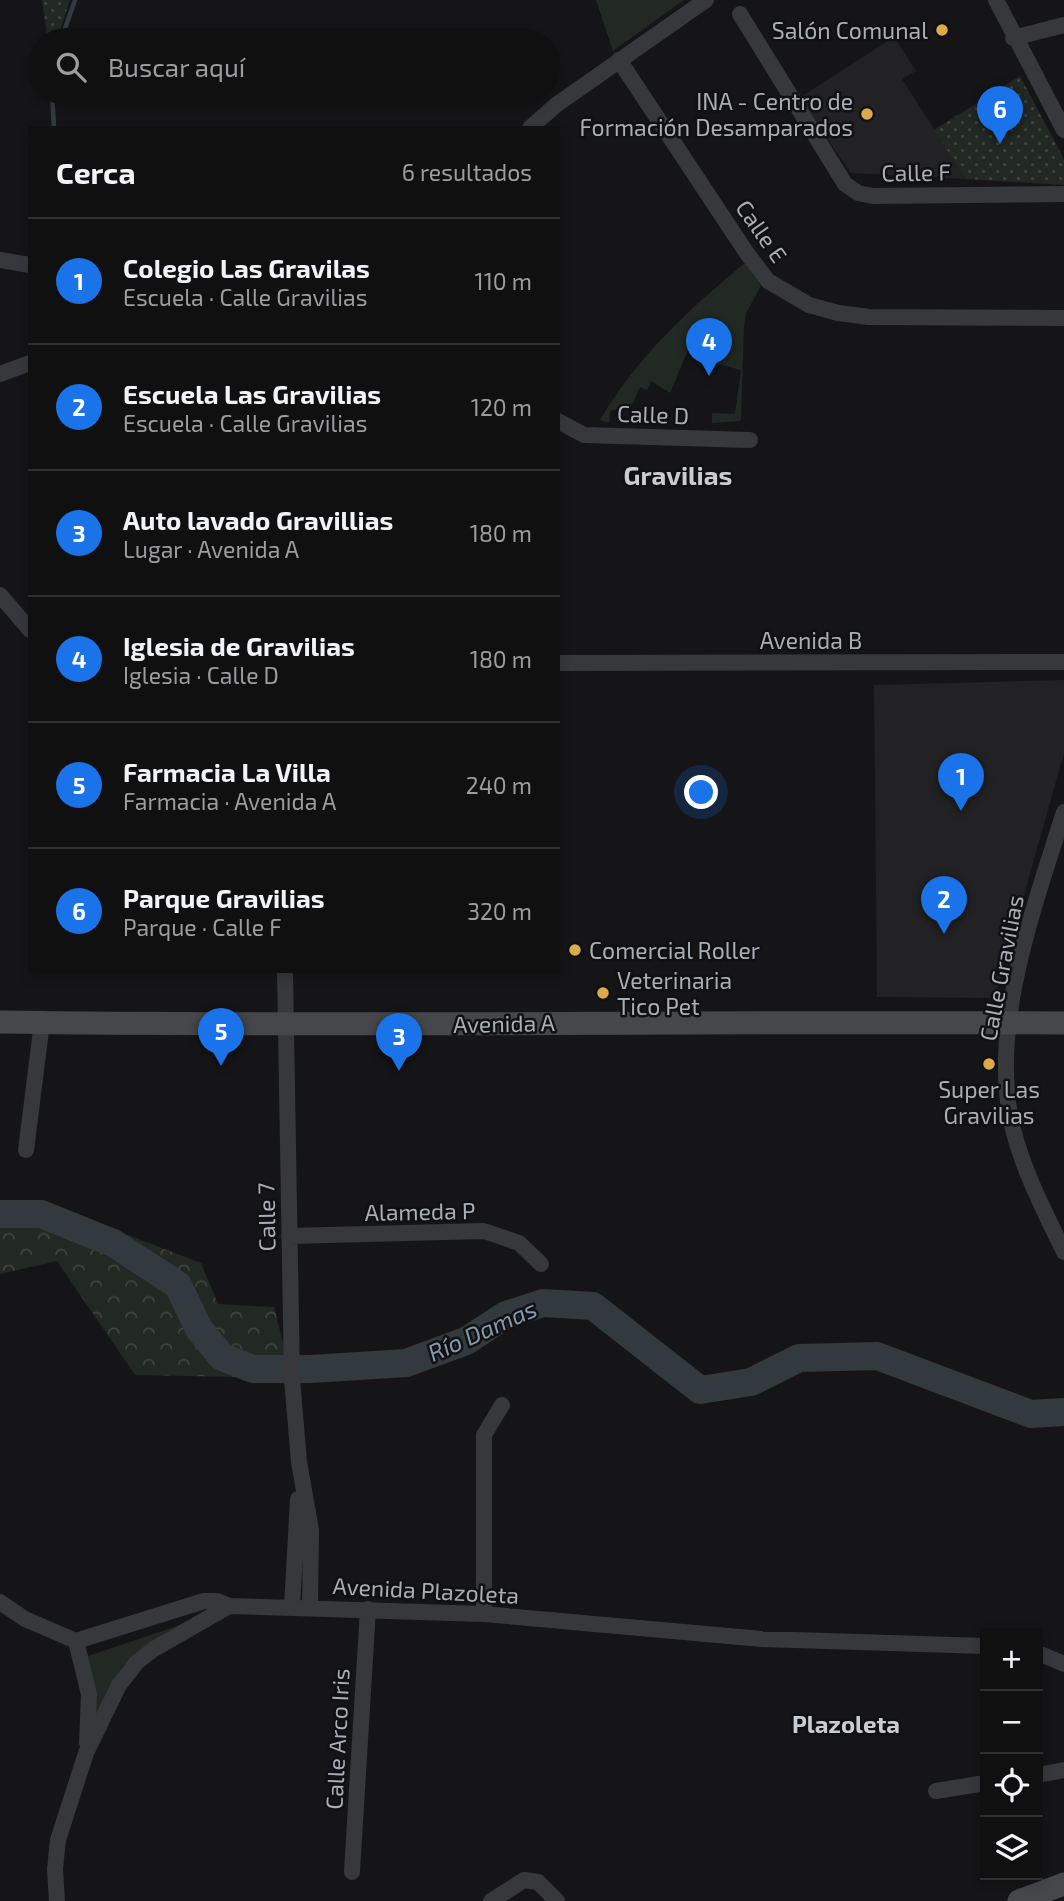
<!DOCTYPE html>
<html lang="es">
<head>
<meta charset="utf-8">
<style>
	:root { --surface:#101011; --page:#1e1e1f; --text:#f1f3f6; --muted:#9c9d9f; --line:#303031; --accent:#1a73e8 }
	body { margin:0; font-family:"Exo 2",sans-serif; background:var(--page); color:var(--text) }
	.controls { position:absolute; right:21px; bottom:21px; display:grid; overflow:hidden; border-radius:0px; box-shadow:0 4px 10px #0003 }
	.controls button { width:63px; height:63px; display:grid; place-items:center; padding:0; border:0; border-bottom:2px solid var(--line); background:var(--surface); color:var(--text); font:35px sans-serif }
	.you { position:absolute; left:702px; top:793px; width:24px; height:24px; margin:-18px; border:5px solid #fff; border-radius:50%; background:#1a73e8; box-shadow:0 0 0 10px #1a73e833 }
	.badge { display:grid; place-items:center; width:46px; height:46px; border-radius:50%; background:var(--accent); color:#fff; font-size:23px; font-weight:700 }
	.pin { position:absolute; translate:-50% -58px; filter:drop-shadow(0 2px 4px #0008) }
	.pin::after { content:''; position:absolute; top:37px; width:24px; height:21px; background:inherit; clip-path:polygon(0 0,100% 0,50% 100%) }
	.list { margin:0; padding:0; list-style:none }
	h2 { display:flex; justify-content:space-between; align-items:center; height:91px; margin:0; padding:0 28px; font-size:30px }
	h2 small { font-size:23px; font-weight:400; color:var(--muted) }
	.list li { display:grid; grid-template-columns:46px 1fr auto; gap:21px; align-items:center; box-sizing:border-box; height:126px; padding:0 28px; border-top:2px solid var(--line) }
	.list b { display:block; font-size:26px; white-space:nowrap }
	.list p { margin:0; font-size:23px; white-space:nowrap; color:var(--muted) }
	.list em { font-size:23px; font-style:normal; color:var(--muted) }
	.icon { flex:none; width:38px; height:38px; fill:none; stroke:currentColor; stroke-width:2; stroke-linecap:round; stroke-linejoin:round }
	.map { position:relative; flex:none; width:1064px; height:1901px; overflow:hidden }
	.search { position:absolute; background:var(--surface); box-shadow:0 4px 10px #0003; left:28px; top:28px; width:532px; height:77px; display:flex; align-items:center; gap:18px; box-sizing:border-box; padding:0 24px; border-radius:38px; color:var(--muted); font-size:26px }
	.panel { position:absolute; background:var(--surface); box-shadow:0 4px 10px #0003; left:28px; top:126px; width:532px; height:847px; border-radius:0px }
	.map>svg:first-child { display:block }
</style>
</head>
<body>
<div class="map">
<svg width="1064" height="1901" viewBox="0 0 1064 1901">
	<defs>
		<pattern id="forest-crowns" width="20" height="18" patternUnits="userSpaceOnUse" patternTransform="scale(1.75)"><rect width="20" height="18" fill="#222823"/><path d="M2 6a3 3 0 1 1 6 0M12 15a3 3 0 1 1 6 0" fill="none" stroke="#3f4441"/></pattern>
		<pattern id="park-dots" width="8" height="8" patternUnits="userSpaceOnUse" patternTransform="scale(1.75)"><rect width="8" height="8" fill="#222823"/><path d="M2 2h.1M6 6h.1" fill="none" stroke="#3f4441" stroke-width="1.8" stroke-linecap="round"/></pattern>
	</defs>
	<rect width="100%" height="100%" fill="#151517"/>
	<!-- built -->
	<path fill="#222224" d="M894,37L916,71L902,79L966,179L851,173L799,98Z
		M1064,680V753L995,998L877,997L874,685Z"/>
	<!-- green -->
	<path fill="#222823" d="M596,0H684L613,51Z
		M745,263L761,286L746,313L744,327L741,421L712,423V413L735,414L741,370L714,363L722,341L696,331L670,393L651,381L647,390L640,387L632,405L610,411L609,423L600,420C638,356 688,310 745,263Z
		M201,1618L146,1646L122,1667L90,1726L94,1700L88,1656Z"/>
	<!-- forest -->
	<path fill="url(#forest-crowns)" d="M0,1202L73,1214L201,1263L218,1304L274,1307L292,1378L135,1375L57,1261L0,1274Z"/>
	<!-- park -->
	<path fill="url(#park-dots)" d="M42,0H70L57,40H48Z
		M1020,76L1064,159V185L966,179L934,130Z"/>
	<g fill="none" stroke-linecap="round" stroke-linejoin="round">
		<!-- stream -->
		<path stroke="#323a40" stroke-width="4.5" d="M61,40L75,0
			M52,93L54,128"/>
		<!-- river -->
		<path stroke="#323a40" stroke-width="28" d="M0,1214H41L113,1243L178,1285L199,1329L222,1357L253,1369H311L406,1363L466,1341L506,1315L543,1303L593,1306L700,1390L751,1382L799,1358L877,1356L1031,1414L1064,1412"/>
		<!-- street -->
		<path stroke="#37383c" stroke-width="16" d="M996,0L1064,130
			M740,14L845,184L858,193L873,196L1064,194
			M1013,38L1064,25
			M619,60L746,252L768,281L809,305L838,313L869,317L1064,318
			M530,128L556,105L706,0
			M0,260L30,265
			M0,374L30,363
			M558,421L584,435L750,440
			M0,595L30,630
			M558,663L1064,662
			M1064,812C1034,908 988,1029 1013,1129C1024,1173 1045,1212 1064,1252
			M285,971L292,1379L299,1462L311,1530L310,1607
			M26,1150L42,1022
			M289,1236L484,1231L519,1243L541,1264
			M0,1602L25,1619L76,1641L89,1694L87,1743
			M292,1606L298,1499
			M484,1614V1435L502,1405
			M76,1641L204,1601H217L229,1606
			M1038,1653L1064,1664
			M1038,1775L1064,1770
			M936,1791L985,1783
			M352,1872L368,1609
			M57,1901L55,1869L58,1840L86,1753L119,1685L137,1662L154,1649L229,1606L484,1614L762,1639L985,1646
			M491,1901L524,1880L538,1882L557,1901"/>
		<!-- secondary -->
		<path stroke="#45474b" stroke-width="23" d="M0,1022C355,1027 709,1021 1064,1023
			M1019,1901L1064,1884"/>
	</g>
	<!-- markers -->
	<g fill="#dcaa49" stroke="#111012" stroke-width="2.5">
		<circle cx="942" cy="30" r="7"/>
		<circle cx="867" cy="114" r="7"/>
		<circle cx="575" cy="950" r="7"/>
		<circle cx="603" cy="993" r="7"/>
		<circle cx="989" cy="1064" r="7"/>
	</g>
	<g text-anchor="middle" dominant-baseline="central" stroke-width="5" stroke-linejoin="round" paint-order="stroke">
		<!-- poi labels -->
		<g font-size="23" fill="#a9adb5" stroke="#111012" text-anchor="end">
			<text x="928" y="30">Salón Comunal</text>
			<text x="853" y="101">INA - Centro de<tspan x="853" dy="26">Formación Desamparados</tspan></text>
			<text x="589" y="950" text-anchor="start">Comercial Roller</text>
			<text x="617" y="980" text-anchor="start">Veterinaria<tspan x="617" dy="26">Tico Pet</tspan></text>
			<text x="989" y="1089" text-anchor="middle">Super Las<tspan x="989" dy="26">Gravilias</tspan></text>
		</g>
		<!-- street labels -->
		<g font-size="23" fill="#a9adb5" stroke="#111012">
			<text transform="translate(916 172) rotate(-1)">Calle F</text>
			<text transform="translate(762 231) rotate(55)">Calle E</text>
			<text transform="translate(653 414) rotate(2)">Calle D</text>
			<text x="811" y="640">Avenida B</text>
			<text transform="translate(1001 968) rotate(-79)">Calle Gravilias</text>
			<text transform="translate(504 1023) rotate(-1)">Avenida A</text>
			<text transform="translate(420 1211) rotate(-1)">Alameda P</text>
			<text transform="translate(266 1217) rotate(-91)">Calle 7</text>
			<text transform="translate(426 1590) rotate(3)">Avenida Plazoleta</text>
			<text transform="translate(337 1739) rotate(-87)">Calle Arco Iris</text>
		</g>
		<!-- water labels -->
		<g font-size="24" font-style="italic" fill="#849aac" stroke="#111012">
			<text transform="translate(482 1330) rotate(-24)">Río Damas</text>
		</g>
		<!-- neighbourhood labels -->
		<g font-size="24" font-weight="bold" fill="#c9ccd2" stroke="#111012">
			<text x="846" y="1723">Plazoleta</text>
		</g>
		<!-- quarter labels -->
		<g font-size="26" font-weight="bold" fill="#c9ccd2" stroke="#111012">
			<text x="678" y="474">Gravilias</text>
		</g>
	</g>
</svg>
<div class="controls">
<button>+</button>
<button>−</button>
<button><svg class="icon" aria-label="locate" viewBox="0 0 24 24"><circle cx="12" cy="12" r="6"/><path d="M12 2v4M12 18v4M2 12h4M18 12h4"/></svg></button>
<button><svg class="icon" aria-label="layers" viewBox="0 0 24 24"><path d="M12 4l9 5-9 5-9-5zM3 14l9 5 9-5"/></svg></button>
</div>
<div class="you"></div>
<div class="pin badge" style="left:961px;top:811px">1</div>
<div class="pin badge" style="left:944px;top:934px">2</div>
<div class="pin badge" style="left:399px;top:1071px">3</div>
<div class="pin badge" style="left:709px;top:376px">4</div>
<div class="pin badge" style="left:221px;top:1066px">5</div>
<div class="pin badge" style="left:1000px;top:144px">6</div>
<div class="search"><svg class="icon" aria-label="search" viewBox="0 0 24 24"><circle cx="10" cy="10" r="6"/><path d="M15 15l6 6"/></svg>Buscar aquí</div>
<section class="panel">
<h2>Cerca<small>6 resultados</small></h2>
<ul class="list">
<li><span class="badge">1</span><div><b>Colegio Las Gravilas</b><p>Escuela · Calle Gravilias</p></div><em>110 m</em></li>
<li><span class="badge">2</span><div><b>Escuela Las Gravilias</b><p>Escuela · Calle Gravilias</p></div><em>120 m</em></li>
<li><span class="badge">3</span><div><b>Auto lavado Gravillias</b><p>Lugar · Avenida A</p></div><em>180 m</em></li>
<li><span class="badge">4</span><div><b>Iglesia de Gravilias</b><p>Iglesia · Calle D</p></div><em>180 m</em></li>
<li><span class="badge">5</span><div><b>Farmacia La Villa</b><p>Farmacia · Avenida A</p></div><em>240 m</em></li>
<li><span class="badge">6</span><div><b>Parque Gravilias</b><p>Parque · Calle F</p></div><em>320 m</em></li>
</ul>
</section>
</div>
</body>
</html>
